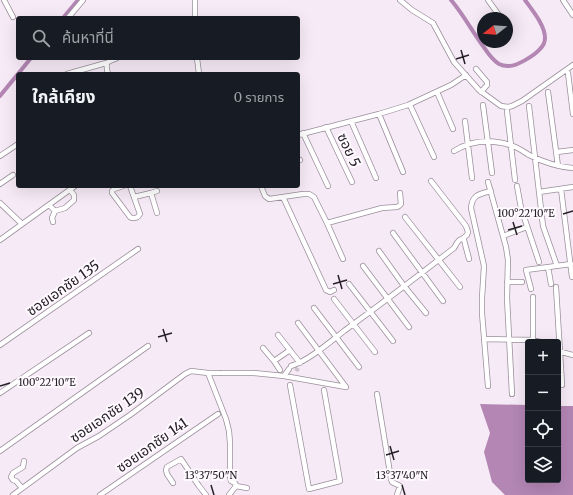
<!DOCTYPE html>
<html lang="th">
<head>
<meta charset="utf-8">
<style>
	:root { --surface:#171b24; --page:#242831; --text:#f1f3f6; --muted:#9ea1a6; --line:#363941 }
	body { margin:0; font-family:Merriweather,"Noto Sans Thai",serif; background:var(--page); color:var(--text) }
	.controls { position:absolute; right:12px; bottom:12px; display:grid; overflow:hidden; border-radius:4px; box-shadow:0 4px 16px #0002 }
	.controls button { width:36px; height:36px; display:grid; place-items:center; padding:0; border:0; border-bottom:1px solid var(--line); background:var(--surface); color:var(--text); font:20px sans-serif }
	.compass { position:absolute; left:477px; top:12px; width:36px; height:36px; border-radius:50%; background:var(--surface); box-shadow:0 4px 16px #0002; rotate:253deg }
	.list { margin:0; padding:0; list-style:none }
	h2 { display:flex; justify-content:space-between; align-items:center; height:52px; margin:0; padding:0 16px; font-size:17px }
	h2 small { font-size:13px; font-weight:400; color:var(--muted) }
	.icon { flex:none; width:22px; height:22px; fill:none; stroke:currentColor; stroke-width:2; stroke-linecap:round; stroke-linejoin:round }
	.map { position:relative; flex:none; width:573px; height:495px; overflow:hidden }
	.search { position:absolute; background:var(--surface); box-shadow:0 4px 16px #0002; left:16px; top:16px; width:284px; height:44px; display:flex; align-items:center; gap:10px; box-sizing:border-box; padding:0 14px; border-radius:4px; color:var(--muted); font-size:15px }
	.panel { position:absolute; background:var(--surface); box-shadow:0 4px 16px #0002; left:16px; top:72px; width:284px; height:116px; border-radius:4px }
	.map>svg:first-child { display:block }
</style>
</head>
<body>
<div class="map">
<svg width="573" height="495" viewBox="0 0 573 495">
	<rect width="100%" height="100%" fill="#f6eaf6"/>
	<!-- water -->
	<path fill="#b386b4" d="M480,404L528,405V480H558V406H573V495H505L492,482L484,452L490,433Z"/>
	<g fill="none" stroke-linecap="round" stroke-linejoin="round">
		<!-- canal -->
		<path stroke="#b386b4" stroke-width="4" d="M451,0C463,14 472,31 483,46C487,52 492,60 499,64C501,65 506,66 508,66C516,67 535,55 540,49C543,46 545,42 545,38C545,25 532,10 525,0
			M63,18L78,0
			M0,96L31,58"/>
		<!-- minor-tunnel -->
		<path stroke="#ccc2cc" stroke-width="4.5" stroke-dasharray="4.5 2" stroke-linecap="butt" d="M296,371L298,368"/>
		<!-- minor casing -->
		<g stroke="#9a8f9a" stroke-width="6">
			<path id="minor" d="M4,0L13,17
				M195,0V18
				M400,0L412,10L433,23L454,62L479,90L501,106L508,107L512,106L522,101L573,65
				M488,0L501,18
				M563,0L573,15
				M68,18L83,0
				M507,27L510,30
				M197,58L199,74
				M476,69L487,82V85L481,92
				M568,73L573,114
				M67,74L106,63
				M108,74C105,62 106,62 117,58
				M437,92L453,129
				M548,92L558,166
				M410,105L434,157
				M483,105L492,173
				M529,106L543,226L557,266
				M507,111L515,180
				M379,114L403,172
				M351,121L376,178
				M465,121L472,178
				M326,127L352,182
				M303,133L328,186
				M298,135L379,114L408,105L451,85L466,75
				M454,151C472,140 493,139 513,146C519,148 524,152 529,155C543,162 558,167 573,168
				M557,152L573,150
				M0,156L18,144
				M298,161L300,160
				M431,181L466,226L468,232L467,235L462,239
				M488,182L506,247L508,260L507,298L512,394
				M0,184L13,175
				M123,186L114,189L112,191V193L130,217L132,218C136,218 138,218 140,214L130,186
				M261,186L265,196L269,199L303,194H309L314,197L327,223L343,259
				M517,186L521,208L539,262
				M561,189L572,277
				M539,192L573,187
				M151,193L157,191
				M134,197L151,193L157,213
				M283,197L326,290L330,292L334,290
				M0,203L22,224
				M49,205L55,211L65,208L74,200V195L70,190
				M405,217L460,287
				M53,222L52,218L55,211
				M327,223L382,208L397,207L399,206L401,204L400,193
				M393,233L443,301
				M503,236L527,227
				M0,240L75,186
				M379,251L404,286L426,313
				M363,266L409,327
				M548,267L551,284
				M507,282H522
				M349,284L393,341
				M556,287L562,385
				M531,289L526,270L571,264
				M533,297V342
				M334,299L375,352
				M314,308L359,367
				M298,323L346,387
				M278,335L300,363
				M484,339L533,340L540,342
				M0,345L138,249
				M263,348L274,361L290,350
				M558,351L573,355
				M274,361L280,370
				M291,366C308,361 330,342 344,331C381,304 418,276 454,248C456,245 458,239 462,239L464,240L469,259
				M208,373L226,419L229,431L230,443V476L231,481L235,483L236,486
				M222,373H253L284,376L346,387
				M284,376L289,369
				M290,385L309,489L340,481L324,390
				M488,386L482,313V298L484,266L471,208C472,195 479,194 491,191
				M0,393L89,333
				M377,394L391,479L392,482L400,486L397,495
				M0,451L148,346
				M173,483L167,474L166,470L167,467L181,459L199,486L206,495
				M236,486L247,488
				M22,488L16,481L13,480L11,477L13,473L23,467L24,461
				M13,495L77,448L99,436L130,415L185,374L191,371L208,373H219
				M100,495L218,414
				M229,495L236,486"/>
		</g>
		<!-- minor -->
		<use href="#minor" stroke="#fff" stroke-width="4.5"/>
	</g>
	<!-- ticks -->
	<path fill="none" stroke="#262126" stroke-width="1.5" d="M461,50L465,64M456,59L469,55M563,214L573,211M513,222L517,235M508,230L522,226M338,275L342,289M333,284L347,280M163,329L167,342M158,337L172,333M0,386L10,383M390,446L394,460M386,455L399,451M211,485L214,495M402,485L405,495"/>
	<g text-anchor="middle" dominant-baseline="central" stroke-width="4" stroke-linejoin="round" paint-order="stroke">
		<!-- street labels -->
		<g font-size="14" fill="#262126" stroke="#fffaff">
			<text transform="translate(349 150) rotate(65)">ซอย 5</text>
			<text transform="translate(63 288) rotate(-35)">ซอยเอกชัย 135</text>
			<text transform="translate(107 415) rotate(-34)">ซอยเอกชัย 139</text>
			<text transform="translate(152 445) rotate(-35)">ซอยเอกชัย 141</text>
		</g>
	</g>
	<g font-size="10" text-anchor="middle" fill="#262126" stroke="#fffaff" stroke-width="4" stroke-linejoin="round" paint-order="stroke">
		<text x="526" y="217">100°22'10"E</text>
		<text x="47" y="386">100°22'10"E</text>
		<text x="211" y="479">13°37'50"N</text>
		<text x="402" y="479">13°37'40"N</text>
	</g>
</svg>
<div class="controls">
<button>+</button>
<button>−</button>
<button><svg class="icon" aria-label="locate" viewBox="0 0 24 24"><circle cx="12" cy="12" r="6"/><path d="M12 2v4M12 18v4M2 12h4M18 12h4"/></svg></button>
<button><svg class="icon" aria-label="layers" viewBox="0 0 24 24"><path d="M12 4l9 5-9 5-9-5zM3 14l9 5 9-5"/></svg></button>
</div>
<svg class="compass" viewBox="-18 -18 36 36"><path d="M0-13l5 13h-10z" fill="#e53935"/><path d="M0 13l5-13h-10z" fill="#9ea1a6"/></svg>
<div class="search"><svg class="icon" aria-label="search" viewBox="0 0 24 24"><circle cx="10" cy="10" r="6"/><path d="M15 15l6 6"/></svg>ค้นหาที่นี่</div>
<section class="panel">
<h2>ใกล้เคียง<small>0 รายการ</small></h2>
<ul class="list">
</ul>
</section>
</div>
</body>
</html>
